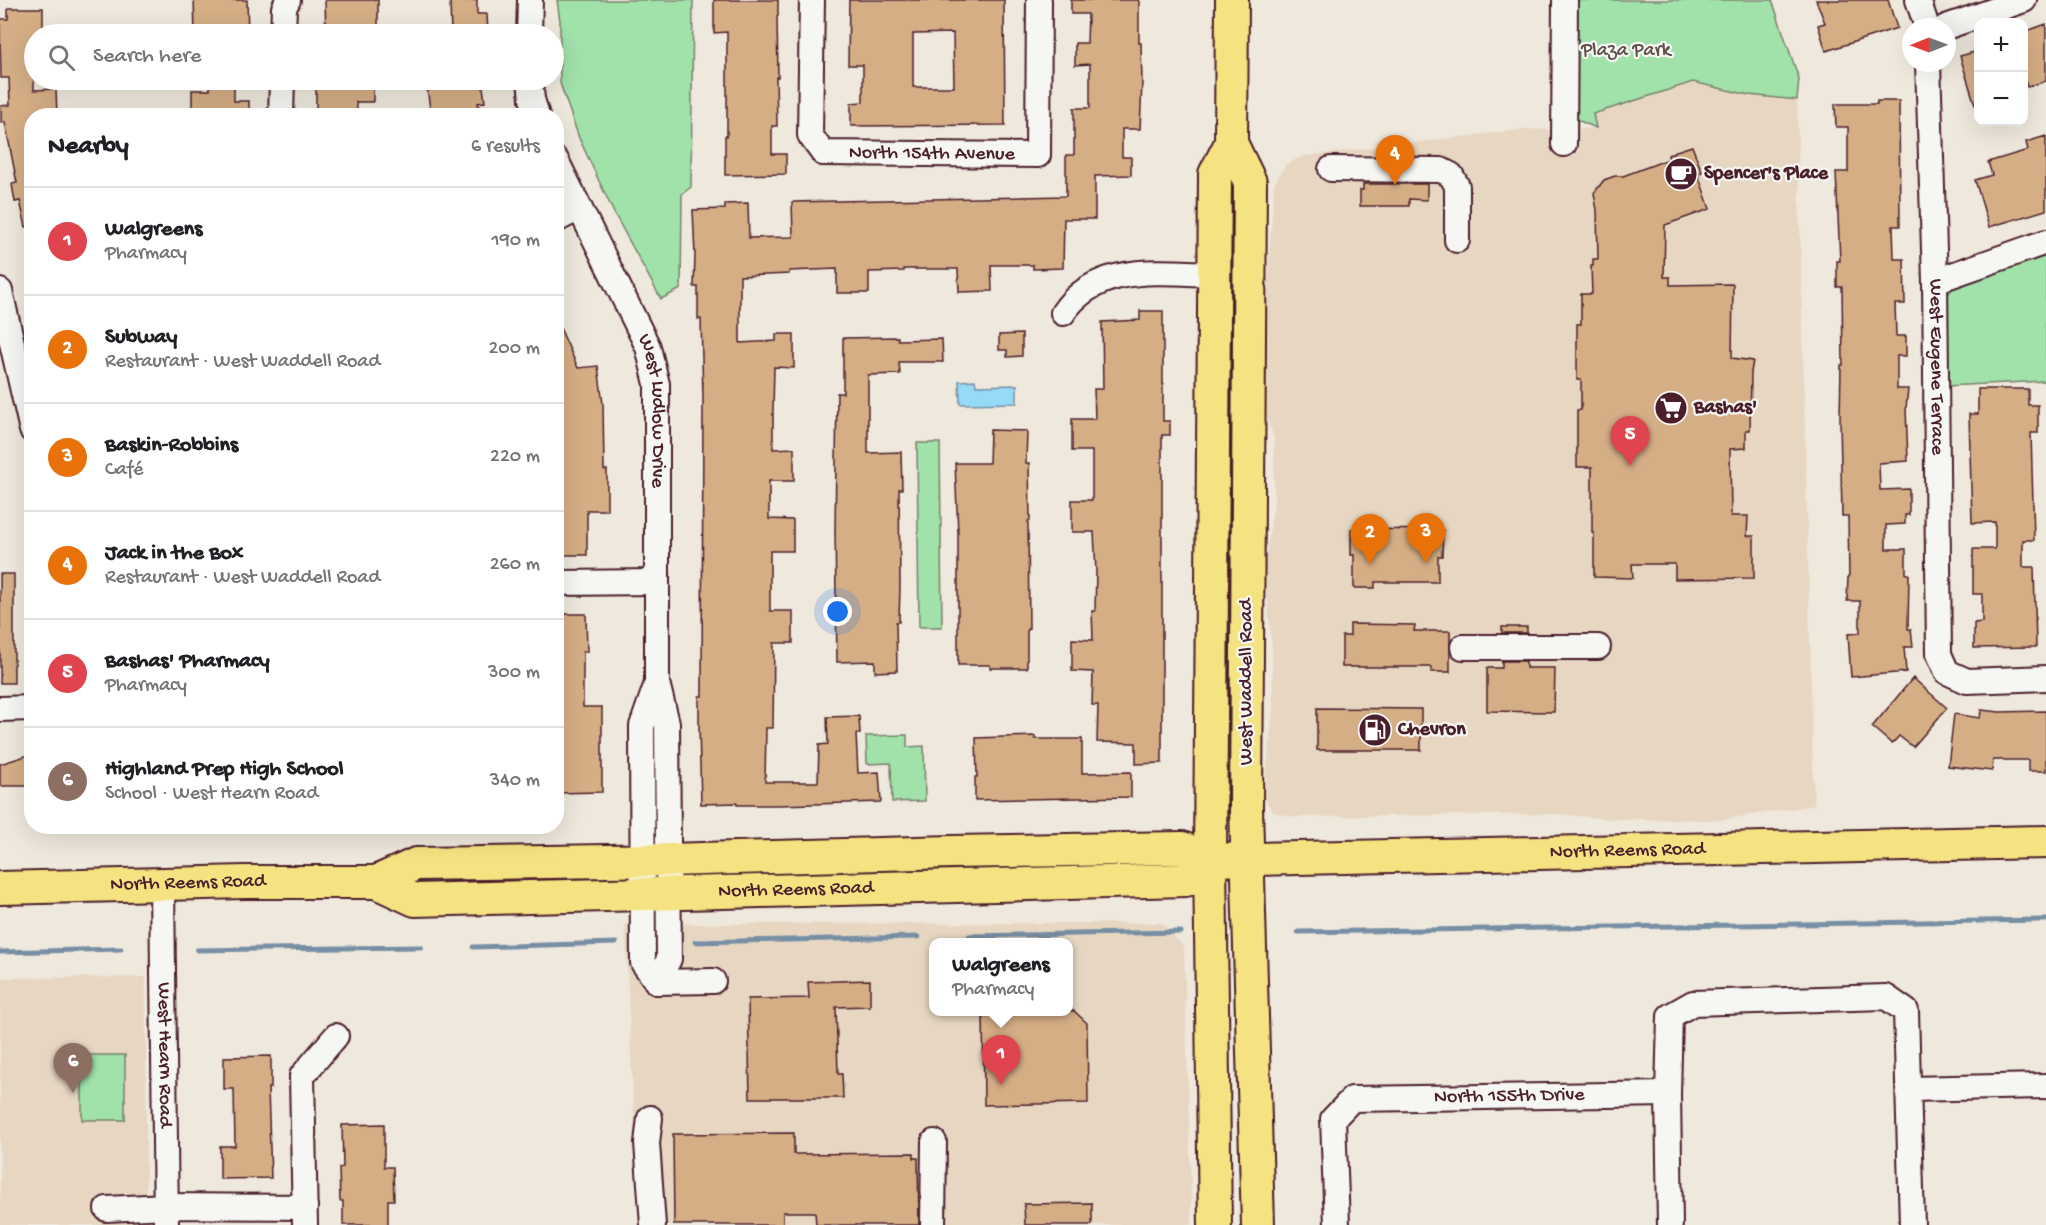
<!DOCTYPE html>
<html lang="en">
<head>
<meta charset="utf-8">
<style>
	:root { --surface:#fff; --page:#f2f2f2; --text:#202124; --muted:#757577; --line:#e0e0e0; --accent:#4a1f2b }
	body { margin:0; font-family:"Gochi Hand",sans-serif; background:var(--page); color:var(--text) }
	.controls { position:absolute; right:18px; top:18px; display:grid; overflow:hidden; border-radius:12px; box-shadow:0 6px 24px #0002 }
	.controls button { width:54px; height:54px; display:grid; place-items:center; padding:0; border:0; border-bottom:2px solid var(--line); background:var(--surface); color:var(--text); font:30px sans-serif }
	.compass { position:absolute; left:1902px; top:18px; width:54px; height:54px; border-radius:50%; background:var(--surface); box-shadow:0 6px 24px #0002; rotate:269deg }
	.you { position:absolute; left:838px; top:612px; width:21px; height:21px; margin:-15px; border:4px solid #fff; border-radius:50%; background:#1a73e8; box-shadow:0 0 0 9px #1a73e833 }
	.badge { display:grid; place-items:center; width:39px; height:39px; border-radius:50%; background:var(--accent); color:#fff; font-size:20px; font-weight:700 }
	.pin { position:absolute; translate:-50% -50px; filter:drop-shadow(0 2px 3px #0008) }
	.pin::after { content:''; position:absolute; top:32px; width:21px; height:18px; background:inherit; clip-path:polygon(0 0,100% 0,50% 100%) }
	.popup { position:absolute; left:929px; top:938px; width:144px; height:78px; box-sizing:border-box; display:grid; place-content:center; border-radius:12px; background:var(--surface); filter:drop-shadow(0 2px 4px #0005); font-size:20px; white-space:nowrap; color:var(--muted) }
	.popup b { font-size:22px; color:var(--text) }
	.popup::after { content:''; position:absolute; left:50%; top:100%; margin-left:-12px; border:12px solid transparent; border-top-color:var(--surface) }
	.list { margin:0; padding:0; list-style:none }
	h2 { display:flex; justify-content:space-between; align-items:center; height:78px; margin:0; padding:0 24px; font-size:26px }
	h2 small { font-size:20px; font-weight:400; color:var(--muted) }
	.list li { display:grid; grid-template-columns:39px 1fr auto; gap:18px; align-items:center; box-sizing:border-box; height:108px; padding:0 24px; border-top:2px solid var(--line) }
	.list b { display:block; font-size:22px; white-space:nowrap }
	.list p { margin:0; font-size:20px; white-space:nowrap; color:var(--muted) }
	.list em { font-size:20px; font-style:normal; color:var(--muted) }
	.icon { flex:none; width:33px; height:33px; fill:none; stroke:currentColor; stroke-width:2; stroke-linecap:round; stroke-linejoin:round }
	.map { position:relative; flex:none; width:2046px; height:1225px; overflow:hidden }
	.search { position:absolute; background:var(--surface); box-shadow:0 6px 24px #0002; left:24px; top:24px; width:540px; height:66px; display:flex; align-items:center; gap:15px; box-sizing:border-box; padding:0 21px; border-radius:33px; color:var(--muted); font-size:22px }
	.panel { position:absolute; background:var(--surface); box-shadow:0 6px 24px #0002; left:24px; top:108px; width:540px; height:726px; border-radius:24px }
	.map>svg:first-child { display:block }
</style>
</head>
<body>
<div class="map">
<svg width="2046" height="1225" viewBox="0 0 2046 1225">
	<rect width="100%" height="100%" fill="#efe8dc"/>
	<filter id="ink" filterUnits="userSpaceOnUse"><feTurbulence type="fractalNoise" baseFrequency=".0167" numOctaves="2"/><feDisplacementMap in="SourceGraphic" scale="12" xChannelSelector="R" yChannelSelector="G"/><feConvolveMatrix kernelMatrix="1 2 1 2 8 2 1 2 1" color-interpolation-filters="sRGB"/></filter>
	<g filter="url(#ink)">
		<!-- built -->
		<path fill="#e7d7c2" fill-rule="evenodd" d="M1693,82L1749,95L1797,100L1814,805L1721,820L1612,819L1555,814L1293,817L1273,812L1264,798L1273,708L1272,648L1264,568L1274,502V438L1265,413L1264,334L1274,184L1286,164L1304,156L1526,129L1550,130L1596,128L1592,114Z
			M1162,923L1184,947L1192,1225H639L625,924ZM934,942H1068V1012H934Z
			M146,977V1225H0V978Z"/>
		<!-- green -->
		<path fill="#a1e1aa" stroke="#76806a" stroke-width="1.5" d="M557,0H693L691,187L682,194L681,289L661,299L614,213L579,138L560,83V21Z
			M1577,0H1772L1799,79L1797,100L1749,95L1693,82L1593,114L1596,128L1575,119Z
			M2046,255V381L1945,386L1946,296L1955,286Z
			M917,443H940L942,627H919Z
			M907,735V747L924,746L925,801L892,802L891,763L867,764L866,736Z
			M82,1055H125V1120H82Z"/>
		<!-- water -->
		<path fill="#95daf7" stroke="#778fa5" stroke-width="1.5" d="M975,380L976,386L1017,385V403L960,404L959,381Z"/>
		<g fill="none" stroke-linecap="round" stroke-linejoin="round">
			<!-- stream -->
			<path stroke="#778fa5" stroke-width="5" d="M1298,932L2046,920
				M969,936L1181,932
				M695,942L918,937
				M473,947L616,943
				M197,950L421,947
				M0,952L121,949"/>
		</g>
		<!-- building -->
		<path fill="#d5ae86" stroke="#4a1f2b" stroke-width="1.5" fill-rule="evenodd" d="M194,0H247L248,34H195Z
			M325,0H378V34H326Z
			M477,0V14H487L488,34H451L450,1Z
			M714,0H778V16H777L778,77H776L777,126H772V154H786V174L725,175V136H727V32L714,33Z
			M849,0H1004L1005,125L851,126V103L863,102V65H848ZM953,33L954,87H913V34Z
			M1071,0H1139V43H1141L1142,82L1140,129H1122V157H1131V175L1095,176V219H1064L1063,268L1033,269V265H991L992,291L959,292L958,269H904V271L869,272V293H837V269L789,271V274L740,276V343L776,341V334H794V368L774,367L773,410V449L794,448V481H769V519L793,520V551H770V611H793V643H774L773,728H766L765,782H818L819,745L828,744L827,717L859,716L860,734H856L858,773L879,772L881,802L778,805H737V803L701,804L699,726V696H702L703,398L701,319H698V287H694L695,256L693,210L725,209V204L748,203L749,238L793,237L792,202L1066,196V155H1074V108H1090V64L1075,65V43H1087L1088,14H1071Z
			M1816,0H1888L1897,28L1826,51L1818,25L1825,23Z
			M8,8H43V34H34V90L56,89L57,116H32V226L26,227L20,201L15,202L12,184L17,183L5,122H1V106L10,105L9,78H1L0,38V19H8Z
			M2046,24V81L2027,87L2024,77V32Z
			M1978,51V104L1975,105L1960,56Z
			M210,80H234V101H249V116H192V90H210Z
			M316,80H363V83H373V102H356L358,116H316Z
			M426,80H482L485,102L478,103L481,116H431Z
			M1877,101H1899L1900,226H1893L1894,259H1904L1905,304H1895L1896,336H1906V356H1897V389H1908L1906,408L1908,461L1879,463L1880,490L1909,489V515H1905V524L1886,525V549H1906V574H1909L1908,629H1911L1913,647H1904L1906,672L1851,677L1848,634L1860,633V601H1847L1848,577H1849L1848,516H1842L1840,419L1841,365H1843L1842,287H1837V261H1840L1836,172H1848V127H1836L1835,104H1877Z
			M2046,136V210L1989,227L1975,180L1992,175L1988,162L2028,150L2026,142Z
			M1692,146L1702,172L1698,174L1710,209L1665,225L1664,277H1670V285L1733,284L1732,358L1753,361L1751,372L1750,430H1746V448L1730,449L1731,516H1748L1747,536H1754V578L1675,579V564H1632L1633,578L1594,577V533H1592V467H1577V410H1581V380H1577V324H1581V294H1592L1591,266H1593V259H1598L1597,210L1594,193L1604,180L1615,176H1623L1669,159L1668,155L1673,153V152Z
			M1363,184H1427V200L1409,199V206H1360V190H1363Z
			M1140,311H1163V421H1170V435H1162V763L1136,764V743L1097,742L1098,705H1092L1093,672L1072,671V639L1093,640L1092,611H1095L1096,572L1094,532H1072V500H1092V451H1072V419H1095L1094,389H1103L1102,322L1140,320Z
			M556,319L578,368L598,366L603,404L604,470H607V510H587V555H556L559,490H556Z
			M1022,334V356L1007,357V350H999V335Z
			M898,337V340L942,339L943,362H899L900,374L868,375V453L901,452L902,489H899L900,585L899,622H896L897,671L875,672V661L837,662L835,530L837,393H843V338Z
			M1978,389H2028V405H2038V433H2031L2034,540H2023V567H2034L2036,647L1974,648V623L1982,622V594H1973V549H1995V522L1972,523L1969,414H1978Z
			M990,430L1027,431L1026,463H1029L1030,521H1028L1029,629H1027V668H990V665H958V533L955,463H989Z
			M1351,529L1443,530L1442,556H1438V582H1375V588H1354V555H1351Z
			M0,574H14V683H0Z
			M556,614H586L587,652H583V707H602V792L556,793Z
			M1350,624L1415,625L1414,631H1450V672H1431V667H1342V636H1350Z
			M1502,627H1527V633H1502Z
			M1502,661H1526V668H1555L1554,712L1487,711V668H1502Z
			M1913,678L1947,708L1913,747L1899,736L1892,744L1872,727Z
			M1317,708L1421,709V750H1317Z
			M1981,710L2000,712L2046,711V771H2028V760H1993L1992,771L1948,766L1954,714L1980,718Z
			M1035,736V739H1082V773L1131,772V797L975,800V777H977L976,738Z
			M32,754V786H0V764Z
			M870,980V1006L836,1007L838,1074H842L843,1098H750L748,999L809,998L808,982Z
			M983,1011H1074L1087,1023L1088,1103L984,1105Z
			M271,1056V1088H268L271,1178L220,1179V1146H235L234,1089H224V1057Z
			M384,1124V1167H393L394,1200H388V1225H343V1201H340L339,1168L343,1167L342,1125Z
			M794,1133V1154L914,1153V1158H918L919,1225H816L815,1212H783V1225H674L673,1134Z
			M1092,1203V1225H1025L1024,1204Z"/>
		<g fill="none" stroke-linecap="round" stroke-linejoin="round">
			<!-- minor casing -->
			<g stroke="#4a1f2b" stroke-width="28">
				<g id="minor">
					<path id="s1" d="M812,0L810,135L823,153L1038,155L1039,0"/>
					<path d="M1918,0L1927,27"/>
					<path d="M1946,27L2024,0"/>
					<path d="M283,34L284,8L288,0"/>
					<path d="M529,34L530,0"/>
					<path id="s2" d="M1928,63L1935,281L1939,654L1947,672L1967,681L2046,678"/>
					<path d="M530,80L532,99L537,116"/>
					<path d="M281,116L282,80"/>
					<path d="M1564,144L1565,0"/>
					<path id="s3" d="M556,160L648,347L657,384V683L667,723L669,959L657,982"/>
					<path d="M1331,169L1441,170L1451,175L1457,186V240"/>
					<path d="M556,220L579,208"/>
					<path d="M1935,281L2046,242"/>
					<path d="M0,291L32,430"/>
					<path d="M1063,313C1097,262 1162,273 1215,274"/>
					<path d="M556,583L656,582"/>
					<path d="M1463,647H1598"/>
					<path d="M657,683L642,726L643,963L657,982"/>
					<path d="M0,709L32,708"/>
					<path id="s4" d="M162,885L166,1225"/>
					<path d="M657,982L713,981"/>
					<path d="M1909,1089L2046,1086"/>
					<path d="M650,1118L647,1143L653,1225"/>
					<path d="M107,1209L166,1206L305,1207"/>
					<path d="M305,1225L302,1076L336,1036"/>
					<path d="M933,1225L934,1142"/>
					<path id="s5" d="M1337,1225L1333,1119L1352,1099L1668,1094"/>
					<path d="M1670,1225L1668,1094L1670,1016L1693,1003L1886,997L1906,1011L1912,1225"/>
				</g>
			</g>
			<!-- major casing -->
			<g stroke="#4a1f2b" stroke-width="36">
				<g id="major">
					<path d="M1231,143L1250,182L1246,808L1258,1225"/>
					<path id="s6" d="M376,882L416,864L667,860L952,852L1182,848L1210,860L2046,842"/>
					<path id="s7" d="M0,888L245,882H376L415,900L1186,880L1210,860"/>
					<path d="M1215,1225L1210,860L1215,174L1231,143L1232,0"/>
				</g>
			</g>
			<!-- minor -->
			<use href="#minor" stroke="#f6f6f2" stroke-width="24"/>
			<!-- major -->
			<use href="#major" stroke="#f5e382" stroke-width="32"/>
		</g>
	</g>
	<!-- icons -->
	<defs>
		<g id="cafe-disc" transform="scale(1.725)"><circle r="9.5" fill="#4a1f2b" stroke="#f6f6f2"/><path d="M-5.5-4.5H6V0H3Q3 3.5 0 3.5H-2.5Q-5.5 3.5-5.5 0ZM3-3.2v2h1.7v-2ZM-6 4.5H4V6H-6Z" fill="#fff"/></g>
		<g id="supermarket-disc" transform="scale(1.725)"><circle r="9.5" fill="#4a1f2b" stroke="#f6f6f2"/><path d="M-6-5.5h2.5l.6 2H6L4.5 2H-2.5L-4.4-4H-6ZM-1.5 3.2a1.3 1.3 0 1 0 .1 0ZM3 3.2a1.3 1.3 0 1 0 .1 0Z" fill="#fff"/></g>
		<g id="fuel-disc" transform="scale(1.725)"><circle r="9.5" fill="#4a1f2b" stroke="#f6f6f2"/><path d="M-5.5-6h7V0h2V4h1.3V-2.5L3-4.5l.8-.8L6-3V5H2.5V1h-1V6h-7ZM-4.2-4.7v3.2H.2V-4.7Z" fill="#fff"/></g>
	</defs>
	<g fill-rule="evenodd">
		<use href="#cafe-disc" x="1681" y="174"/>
		<use href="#supermarket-disc" x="1671" y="408"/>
		<use href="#fuel-disc" x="1375" y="730"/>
	</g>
	<g text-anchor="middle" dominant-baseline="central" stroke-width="4.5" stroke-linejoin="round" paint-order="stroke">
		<!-- park labels -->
		<g font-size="20" fill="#60504b" stroke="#f6f6f2">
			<text x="1626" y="51">Plaza Park</text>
		</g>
		<!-- street labels -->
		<g font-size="20" fill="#4a1f2b" stroke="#f6f6f2">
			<text stroke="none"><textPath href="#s1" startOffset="266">North 154th Avenue</textPath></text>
			<text stroke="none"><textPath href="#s2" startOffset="304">West Eugene Terrace</textPath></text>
			<text stroke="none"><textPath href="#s3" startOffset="273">West Ludlow Drive</textPath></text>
			<text transform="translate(1247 682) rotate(-90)">West Waddell Road</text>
			<text stroke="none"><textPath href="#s6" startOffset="1258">North Reems Road</textPath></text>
			<text stroke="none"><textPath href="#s7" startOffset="188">North Reems Road</textPath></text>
			<text stroke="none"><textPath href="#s7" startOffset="800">North Reems Road</textPath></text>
			<text stroke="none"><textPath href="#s4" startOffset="170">West Hearn Road</textPath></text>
			<text stroke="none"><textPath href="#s5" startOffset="291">North 155th Drive</textPath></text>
		</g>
		<!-- poi labels -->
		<g font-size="20" font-weight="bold" fill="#4a1f2b" stroke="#f6f6f2" text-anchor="start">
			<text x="1704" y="174">Spencer's Place</text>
			<text x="1694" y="408">Bashas'</text>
			<text x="1398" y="730">Chevron</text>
		</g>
	</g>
</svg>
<div class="controls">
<button>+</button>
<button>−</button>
</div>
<svg class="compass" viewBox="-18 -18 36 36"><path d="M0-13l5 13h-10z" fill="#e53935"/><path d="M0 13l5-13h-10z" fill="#757577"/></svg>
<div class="you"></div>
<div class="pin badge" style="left:1001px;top:1085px;background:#e0444e">1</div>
<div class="popup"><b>Walgreens</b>Pharmacy</div>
<div class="pin badge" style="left:1370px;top:564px;background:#e8710a">2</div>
<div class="pin badge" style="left:1426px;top:563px;background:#e8710a">3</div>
<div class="pin badge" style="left:1395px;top:185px;background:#e8710a">4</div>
<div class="pin badge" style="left:1630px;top:466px;background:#e0444e">5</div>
<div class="pin badge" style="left:73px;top:1093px;background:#8d6e63">6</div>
<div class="search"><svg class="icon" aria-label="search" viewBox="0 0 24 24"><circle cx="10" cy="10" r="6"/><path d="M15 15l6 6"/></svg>Search here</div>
<section class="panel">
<h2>Nearby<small>6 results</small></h2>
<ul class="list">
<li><span class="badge" style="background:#e0444e">1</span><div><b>Walgreens</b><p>Pharmacy</p></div><em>190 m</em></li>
<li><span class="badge" style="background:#e8710a">2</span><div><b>Subway</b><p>Restaurant · West Waddell Road</p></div><em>200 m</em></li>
<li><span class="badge" style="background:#e8710a">3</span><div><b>Baskin-Robbins</b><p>Café</p></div><em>220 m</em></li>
<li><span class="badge" style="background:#e8710a">4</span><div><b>Jack in the Box</b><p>Restaurant · West Waddell Road</p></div><em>260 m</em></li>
<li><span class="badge" style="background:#e0444e">5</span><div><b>Bashas' Pharmacy</b><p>Pharmacy</p></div><em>300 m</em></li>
<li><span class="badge" style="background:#8d6e63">6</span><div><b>Highland Prep High School</b><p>School · West Hearn Road</p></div><em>340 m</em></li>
</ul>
</section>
</div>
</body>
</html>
